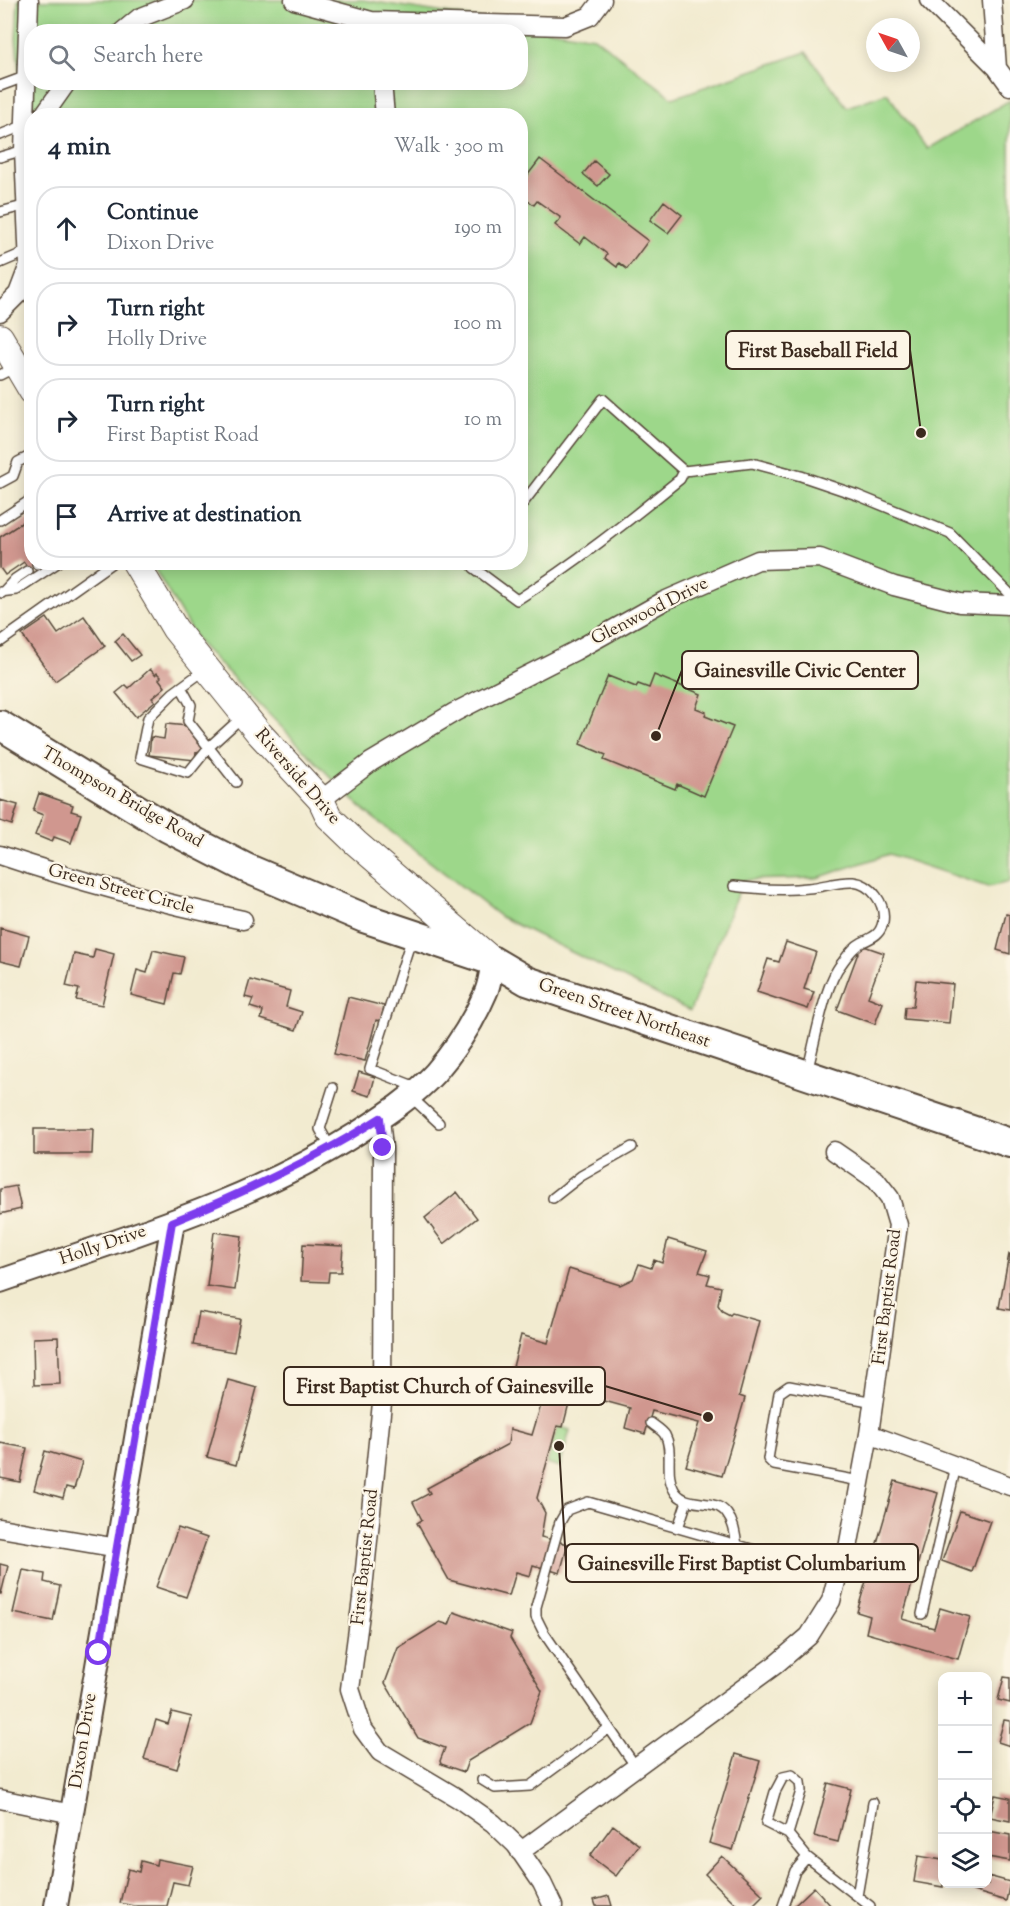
<!DOCTYPE html>
<html lang="en">
<head>
<meta charset="utf-8">
<style>
	:root { --surface:#fff; --page:#f6f6f7; --text:#1f2937; --muted:#747a83; --line:#e0e1e3 }
	body { margin:0; font-family:"Sorts Mill Goudy",serif; background:var(--page); color:var(--text) }
	.controls { position:absolute; right:18px; bottom:18px; display:grid; overflow:hidden; border-radius:12px; box-shadow:0 3px 15px #0003 }
	.controls button { width:54px; height:54px; display:grid; place-items:center; padding:0; border:0; border-bottom:2px solid var(--line); background:var(--surface); color:var(--text); font:30px sans-serif }
	.compass { position:absolute; left:866px; top:18px; width:54px; height:54px; border-radius:50%; background:var(--surface); box-shadow:0 3px 15px #0003; rotate:310deg }
	.stop { position:absolute; width:18px; height:18px; margin:-14px; border:4px solid #7c3aed; border-radius:50%; background:#fff }
	.stop.end { background:#7c3aed; border-color:#fff; box-shadow:0 2px 6px #0008 }
	.list { margin:0; padding:0; list-style:none }
	h2 { display:flex; justify-content:space-between; align-items:center; height:78px; margin:0; padding:0 24px; font-size:26px }
	h2 small { font-size:20px; font-weight:400; color:var(--muted) }
	.list li { display:grid; grid-template-columns:39px 1fr auto; gap:18px; align-items:center; box-sizing:border-box; height:84px; margin:0 12px 12px; padding:0 12px; border:2px solid var(--line); border-radius:24px }
	.list b { display:block; font-size:22px; white-space:nowrap }
	.list p { margin:0; font-size:20px; white-space:nowrap; color:var(--muted) }
	.list em { font-size:20px; font-style:normal; color:var(--muted) }
	.icon { flex:none; width:33px; height:33px; fill:none; stroke:currentColor; stroke-width:2; stroke-linecap:round; stroke-linejoin:round }
	.map { position:relative; flex:none; width:1010px; height:1906px; overflow:hidden }
	.search { position:absolute; background:var(--surface); box-shadow:0 3px 15px #0003; left:24px; top:24px; width:504px; height:66px; display:flex; align-items:center; gap:15px; box-sizing:border-box; padding:0 21px; border-radius:24px; color:var(--muted); font-size:22px }
	.panel { position:absolute; background:var(--surface); box-shadow:0 3px 15px #0003; left:24px; top:108px; width:504px; height:462px; border-radius:24px }
	.map>svg:first-child { display:block }
</style>
</head>
<body>
<div class="map">
<svg width="1010" height="1906" viewBox="0 0 1010 1906">
	<rect width="100%" height="100%" fill="#fcf5e5"/>
	<filter id="ink" filterUnits="userSpaceOnUse"><feTurbulence type="fractalNoise" baseFrequency=".0167" numOctaves="2"/><feDisplacementMap in="SourceGraphic" scale="12" xChannelSelector="R" yChannelSelector="G"/><feConvolveMatrix kernelMatrix="1 2 1 2 8 2 1 2 1" color-interpolation-filters="sRGB"/></filter>
	<filter id="wash" filterUnits="userSpaceOnUse"><feTurbulence type="fractalNoise" baseFrequency=".008" numOctaves="4" result="noise"/><feDisplacementMap in="SourceGraphic" scale="24" xChannelSelector="R" yChannelSelector="G"/><feGaussianBlur stdDeviation="1.35" result="paint"/><feColorMatrix in="noise" values="0 0 0 0 0 0 0 0 0 0 0 0 0 0 0 0 0 1.4 0 .05"/><feComposite in="paint" operator="in"/></filter>
	<g filter="url(#wash)">
		<rect width="100%" height="100%" fill="#f2ebd0"/>
		<!-- green -->
		<path fill="#9dd78a" stroke="#6c8054" stroke-width="1.5" fill-rule="evenodd" d="M18,0H363L594,37L673,98L806,52L847,107L887,93L927,149L1010,100V882L988,887L889,854L817,878L743,880L690,1011L501,917L362,809L198,642L151,563L520,562V116H32L31,200L16,39ZM32,32H520V82H32Z
			M557,1426L570,1430L560,1467L547,1463Z"/>
		<g id="blocks">
			<!-- building -->
			<path fill="#d0978f" d="M540,159L648,241L627,269L619,263L617,267L605,258L607,254L585,237L580,244L555,225L561,218L537,201L534,205L521,195L524,191L520,188V185Z
				M594,161L609,174L598,186L583,174Z
				M664,201L682,215L668,233L650,220Z
				M32,516V562H34L38,569L32,574L24,562L5,575L0,568V537Z
				M84,616L105,646L55,681L22,635L47,618L58,634Z
				M123,634L140,655L131,661L115,641Z
				M150,669L155,675L157,673L161,677L159,679L165,687L152,698L155,701L136,717L116,693L126,685L129,688Z
				M654,675L701,694L696,708L706,712L705,716L733,727L704,796L677,784L675,789L604,760L606,755L580,744L608,676L636,687L638,684L649,688Z
				M166,724L188,726L198,737L197,743L203,745L201,751L196,752L195,760L149,755L151,737L164,739Z
				M39,793L73,805L71,811L81,814L71,843L54,837L52,842L35,835L43,815L33,811Z
				M0,800L18,805L12,825L0,821Z
				M1006,914L1010,915V954L997,950Z
				M0,928L29,936L21,966L0,961Z
				M786,942L816,952L804,989L814,992L808,1009L757,992L768,959L779,962Z
				M861,945L884,953L868,997L883,1003L875,1024L837,1010Z
				M95,949L114,954L102,1005L76,1000L79,989L66,986L74,954L93,958Z
				M153,950L184,957L180,974L174,973L167,1004L131,995L137,970L147,973Z
				M250,980L290,991L286,1007L302,1012L296,1030L261,1019L263,1011L250,1007L253,999L245,997Z
				M916,980L953,984L949,1023L904,1019L905,1007H913Z
				M348,997L384,1006L381,1021L376,1020L365,1061L334,1054Z
				M359,1072L375,1077L370,1096L353,1091Z
				M34,1129H93L92,1154H34Z
				M16,1186L21,1209L0,1214V1189Z
				M457,1192L477,1218L444,1244L425,1218Z
				M214,1232L242,1236L235,1290L207,1286Z
				M668,1239L707,1251L699,1272L710,1275L707,1284L721,1287L718,1305L722,1311L730,1315L732,1313L759,1321L739,1396L745,1398L722,1476L686,1466L699,1423L652,1411L645,1434L625,1428L630,1408L568,1391L566,1399H570L563,1427L557,1426L537,1498L545,1513L541,1537L568,1544L560,1573L533,1565L530,1576L516,1572L509,1596L449,1580L417,1523L422,1520L413,1502L430,1493L427,1488L508,1444L510,1429L532,1435L547,1385L544,1380L512,1371L521,1335L548,1343L569,1269L620,1285L633,1279L639,1264L651,1268L654,1260L662,1263Z
				M303,1244L343,1246L341,1272H329L328,1282L301,1281Z
				M1009,1254H1010V1310L999,1308Z
				M199,1312L240,1319L234,1352L193,1345Z
				M58,1337L60,1384L34,1385L33,1338Z
				M228,1380L257,1388L236,1465L207,1457Z
				M0,1443L27,1448L20,1482L0,1478Z
				M45,1451L82,1462L74,1489L66,1487L63,1498L34,1490Z
				M895,1481L938,1493L902,1619L934,1628L940,1608L970,1617L958,1659L866,1633L870,1616L857,1612Z
				M960,1511L990,1521L972,1572L942,1561Z
				M178,1528L207,1538L186,1597L156,1587Z
				M0,1564L8,1566L1,1594H0Z
				M23,1570L45,1574L44,1582L60,1586L53,1621L13,1613Z
				M454,1612L512,1633L510,1638L542,1691L530,1723L468,1761L464,1772L441,1764L440,1761L445,1748L418,1738L385,1683L398,1648L440,1622L449,1625Z
				M1004,1677L1010,1678V1703L998,1700Z
				M172,1712L192,1717L177,1769L144,1759L156,1720L168,1724Z
				M1004,1720L1010,1721V1746L998,1742Z
				M736,1754L760,1761L733,1850L709,1843Z
				M828,1783L851,1789L838,1842L814,1836Z
				M995,1795L1010,1798V1821L990,1817Z
				M613,1825L639,1845L616,1876L590,1856Z
				M988,1831L1010,1835V1861L988,1857Z
				M722,1856L763,1895L752,1906H738L705,1874Z
				M918,1856L942,1860L943,1887L914,1882Z
				M157,1859L193,1866L188,1885L173,1882L167,1906H134L120,1903L128,1869L139,1872L141,1861L156,1865Z
				M988,1876L1010,1882L1006,1901L973,1891L976,1884H988Z
				M814,1887L831,1906H794Z
				M609,1896L612,1906H596L594,1900Z"/>
		</g>
	</g>
	<g filter="url(#ink)">
		<use href="#blocks" fill-opacity="0" stroke="#564739" stroke-width="1.5"/>
		<g fill="none" stroke-linecap="round" stroke-linejoin="round">
			<!-- service casing -->
			<g stroke="#564739" stroke-width="12">
				<path id="service" d="M0,86L27,76
					M0,135L25,125
					M0,157L24,150
					M0,212L27,205
					M0,263L28,251
					M0,375L16,367
					M0,483L13,476L18,462L32,455
					M520,507L603,399L684,471L752,463L801,476L857,495L950,533L1010,594
					M0,520L32,499
					M479,562L474,568L517,600C574,564 627,522 680,479L684,471
					M37,564L39,562
					M0,592L16,590L59,562
					M2,593L15,579L27,571
					M0,642L113,562
					M206,669L173,693L148,718L140,758L188,773L209,747L242,717
					M181,687L191,705L188,721L236,782
					M734,886C758,889 784,891 808,888C823,887 838,881 853,882C872,884 886,904 883,922C880,936 872,937 861,943C853,947 847,956 842,963C824,984 815,1043 807,1072
					M412,937L370,1069L419,1088
					M410,1096L439,1123
					M331,1149L320,1129L333,1088
					M553,1198L581,1176L632,1147
					M651,1423C655,1426 663,1431 665,1435C674,1451 664,1473 674,1490C685,1510 715,1496 727,1514C734,1523 735,1534 737,1545
					M860,1481L774,1465L768,1459L779,1393L789,1386L874,1402
					M678,1528L687,1501
					M922,1614L956,1466
					M636,1767L544,1633L536,1617V1607L560,1522L567,1510L588,1502L838,1574
					M482,1780L495,1788L530,1786L609,1728
					M788,1834L766,1823L775,1792L783,1777L792,1775L800,1782L801,1791L788,1834L807,1857
					M857,1896L873,1803
					M783,1906L795,1871L807,1857L870,1906"/>
			</g>
			<!-- minor casing -->
			<g stroke="#564739" stroke-width="21">
				<path id="minor" d="M294,0L371,21L565,26L590,16L602,0
					M929,0L997,68L1010,86
					M992,0L997,68
					M122,32L139,18L185,0
					M382,82L385,116
					M43,116L67,82
					M0,312L18,294L29,265L24,150L29,0
					M321,800L371,762L455,712L575,651L664,601L758,560L820,558L894,586L960,603L1010,605
					M0,855C80,882 161,903 243,920
					M380,1118L383,1148L382,1403L362,1599L350,1689L363,1729L380,1752L459,1799L493,1823L516,1845L542,1883L553,1906
					M869,1434L1010,1486
					M0,1528L118,1548
					M0,1799L72,1814
					M520,1852L775,1665L809,1636L831,1601L838,1574L846,1559L869,1434L898,1225L890,1198L876,1180L834,1151"/>
			</g>
			<!-- tertiary casing -->
			<g stroke="#564739" stroke-width="26">
				<path id="tertiary" d="M0,1281C121,1239 247,1203 356,1134C384,1116 413,1097 435,1073C455,1050 474,1020 486,992C490,983 491,971 493,961
					M56,1906L173,1222"/>
			</g>
			<!-- secondary casing -->
			<g stroke="#564739" stroke-width="28">
				<path id="secondary" d="M0,337L32,391
					M135,562L175,629L258,732L321,800L329,817L356,843L491,959"/>
			</g>
			<!-- trunk casing -->
			<g stroke="#564739" stroke-width="32">
				<path id="trunk" d="M0,725L168,828L246,868L364,918L493,961L527,981L1010,1143"/>
			</g>
			<!-- service -->
			<use href="#service" stroke="#fff" stroke-width="9"/>
			<!-- minor -->
			<use href="#minor" stroke="#fff" stroke-width="18"/>
			<!-- tertiary -->
			<use href="#tertiary" stroke="#fff" stroke-width="22"/>
			<!-- secondary -->
			<use href="#secondary" stroke="#fff" stroke-width="26"/>
			<!-- trunk -->
			<use href="#trunk" stroke="#fff" stroke-width="28"/>
		</g>
	</g>
	<g fill="none" stroke-linecap="round" stroke-linejoin="round" filter="url(#ink)">
		<!-- route -->
		<path stroke="#7c3aed" stroke-width="8" d="M99,1653L172,1222C245,1192 314,1160 380,1118L383,1148"/>
	</g>
	<g text-anchor="middle" dominant-baseline="central" stroke-width="4.5" stroke-linejoin="round" paint-order="stroke">
		<!-- street labels -->
		<g font-size="18" fill="#3b2a1e" stroke="#fcf5e5">
			<text transform="translate(650 612) rotate(-27)">Glenwood Drive</text>
			<text transform="translate(297 777) rotate(49)">Riverside Drive</text>
			<text transform="translate(122 798) rotate(30)">Thompson Bridge Road</text>
			<text transform="translate(121 890) rotate(15)">Green Street Circle</text>
			<text transform="translate(624 1014) rotate(19)">Green Street Northeast</text>
			<text transform="translate(103 1246) rotate(-19)">Holly Drive</text>
			<text transform="translate(888 1297) rotate(-83)">First Baptist Road</text>
			<text transform="translate(366 1557) rotate(-84)">First Baptist Road</text>
			<text transform="translate(84 1741) rotate(-81)">Dixon Drive</text>
		</g>
	</g>
	<!-- callouts -->
	<path fill="none" stroke="#3b2a1e" stroke-width="2" d="M921 433L910 350M656 736L682 670M708 1417L605 1386M559 1446L566 1563"/>
	<g fill="#3b2a1e" stroke="#fcf5e5" stroke-width="2">
		<circle cx="921" cy="433" r="6"/>
		<circle cx="656" cy="736" r="6"/>
		<circle cx="708" cy="1417" r="6"/>
		<circle cx="559" cy="1446" r="6"/>
	</g>
	<g fill="#fcf5e5" stroke="#3b2a1e" stroke-width="2">
		<rect x="726" y="331" width="184" height="38" rx="6"/>
		<rect x="682" y="651" width="236" height="38" rx="6"/>
		<rect x="284" y="1367" width="321" height="38" rx="6"/>
		<rect x="566" y="1544" width="352" height="38" rx="6"/>
	</g>
	<g font-size="20" text-anchor="middle" font-weight="bold" fill="#3b2a1e">
		<text x="818" y="357">First Baseball Field</text>
		<text x="800" y="677">Gainesville Civic Center</text>
		<text x="445" y="1393">First Baptist Church of Gainesville</text>
		<text x="742" y="1570">Gainesville First Baptist Columbarium</text>
	</g>
</svg>
<div class="controls">
<button>+</button>
<button>−</button>
<button><svg class="icon" aria-label="locate" viewBox="0 0 24 24"><circle cx="12" cy="12" r="6"/><path d="M12 2v4M12 18v4M2 12h4M18 12h4"/></svg></button>
<button><svg class="icon" aria-label="layers" viewBox="0 0 24 24"><path d="M12 4l9 5-9 5-9-5zM3 14l9 5 9-5"/></svg></button>
</div>
<svg class="compass" viewBox="-18 -18 36 36"><path d="M0-13l5 13h-10z" fill="#e53935"/><path d="M0 13l5-13h-10z" fill="#747a83"/></svg>
<div class="stop" style="left:99px;top:1653px"></div>
<div class="stop end" style="left:383px;top:1148px"></div>
<div class="search"><svg class="icon" aria-label="search" viewBox="0 0 24 24"><circle cx="10" cy="10" r="6"/><path d="M15 15l6 6"/></svg>Search here</div>
<section class="panel">
<h2>4 min<small>Walk · 300 m</small></h2>
<ul class="list">
<li><svg class="icon" aria-label="ahead" viewBox="0 0 24 24"><path d="M12 20V5M6 11l6-6 6 6"/></svg><div><b>Continue</b><p>Dixon Drive</p></div><em>190 m</em></li>
<li><svg class="icon" aria-label="right" viewBox="0 0 24 24"><path d="M7 20v-9h11M14 6l5 5-5 5"/></svg><div><b>Turn right</b><p>Holly Drive</p></div><em>100 m</em></li>
<li><svg class="icon" aria-label="right" viewBox="0 0 24 24"><path d="M7 20v-9h11M14 6l5 5-5 5"/></svg><div><b>Turn right</b><p>First Baptist Road</p></div><em>10 m</em></li>
<li><svg class="icon" aria-label="arrive" viewBox="0 0 24 24"><path d="M6 21V4h12l-3 4 3 4H6"/></svg><div><b>Arrive at destination</b></div></li>
</ul>
</section>
</div>
</body>
</html>
